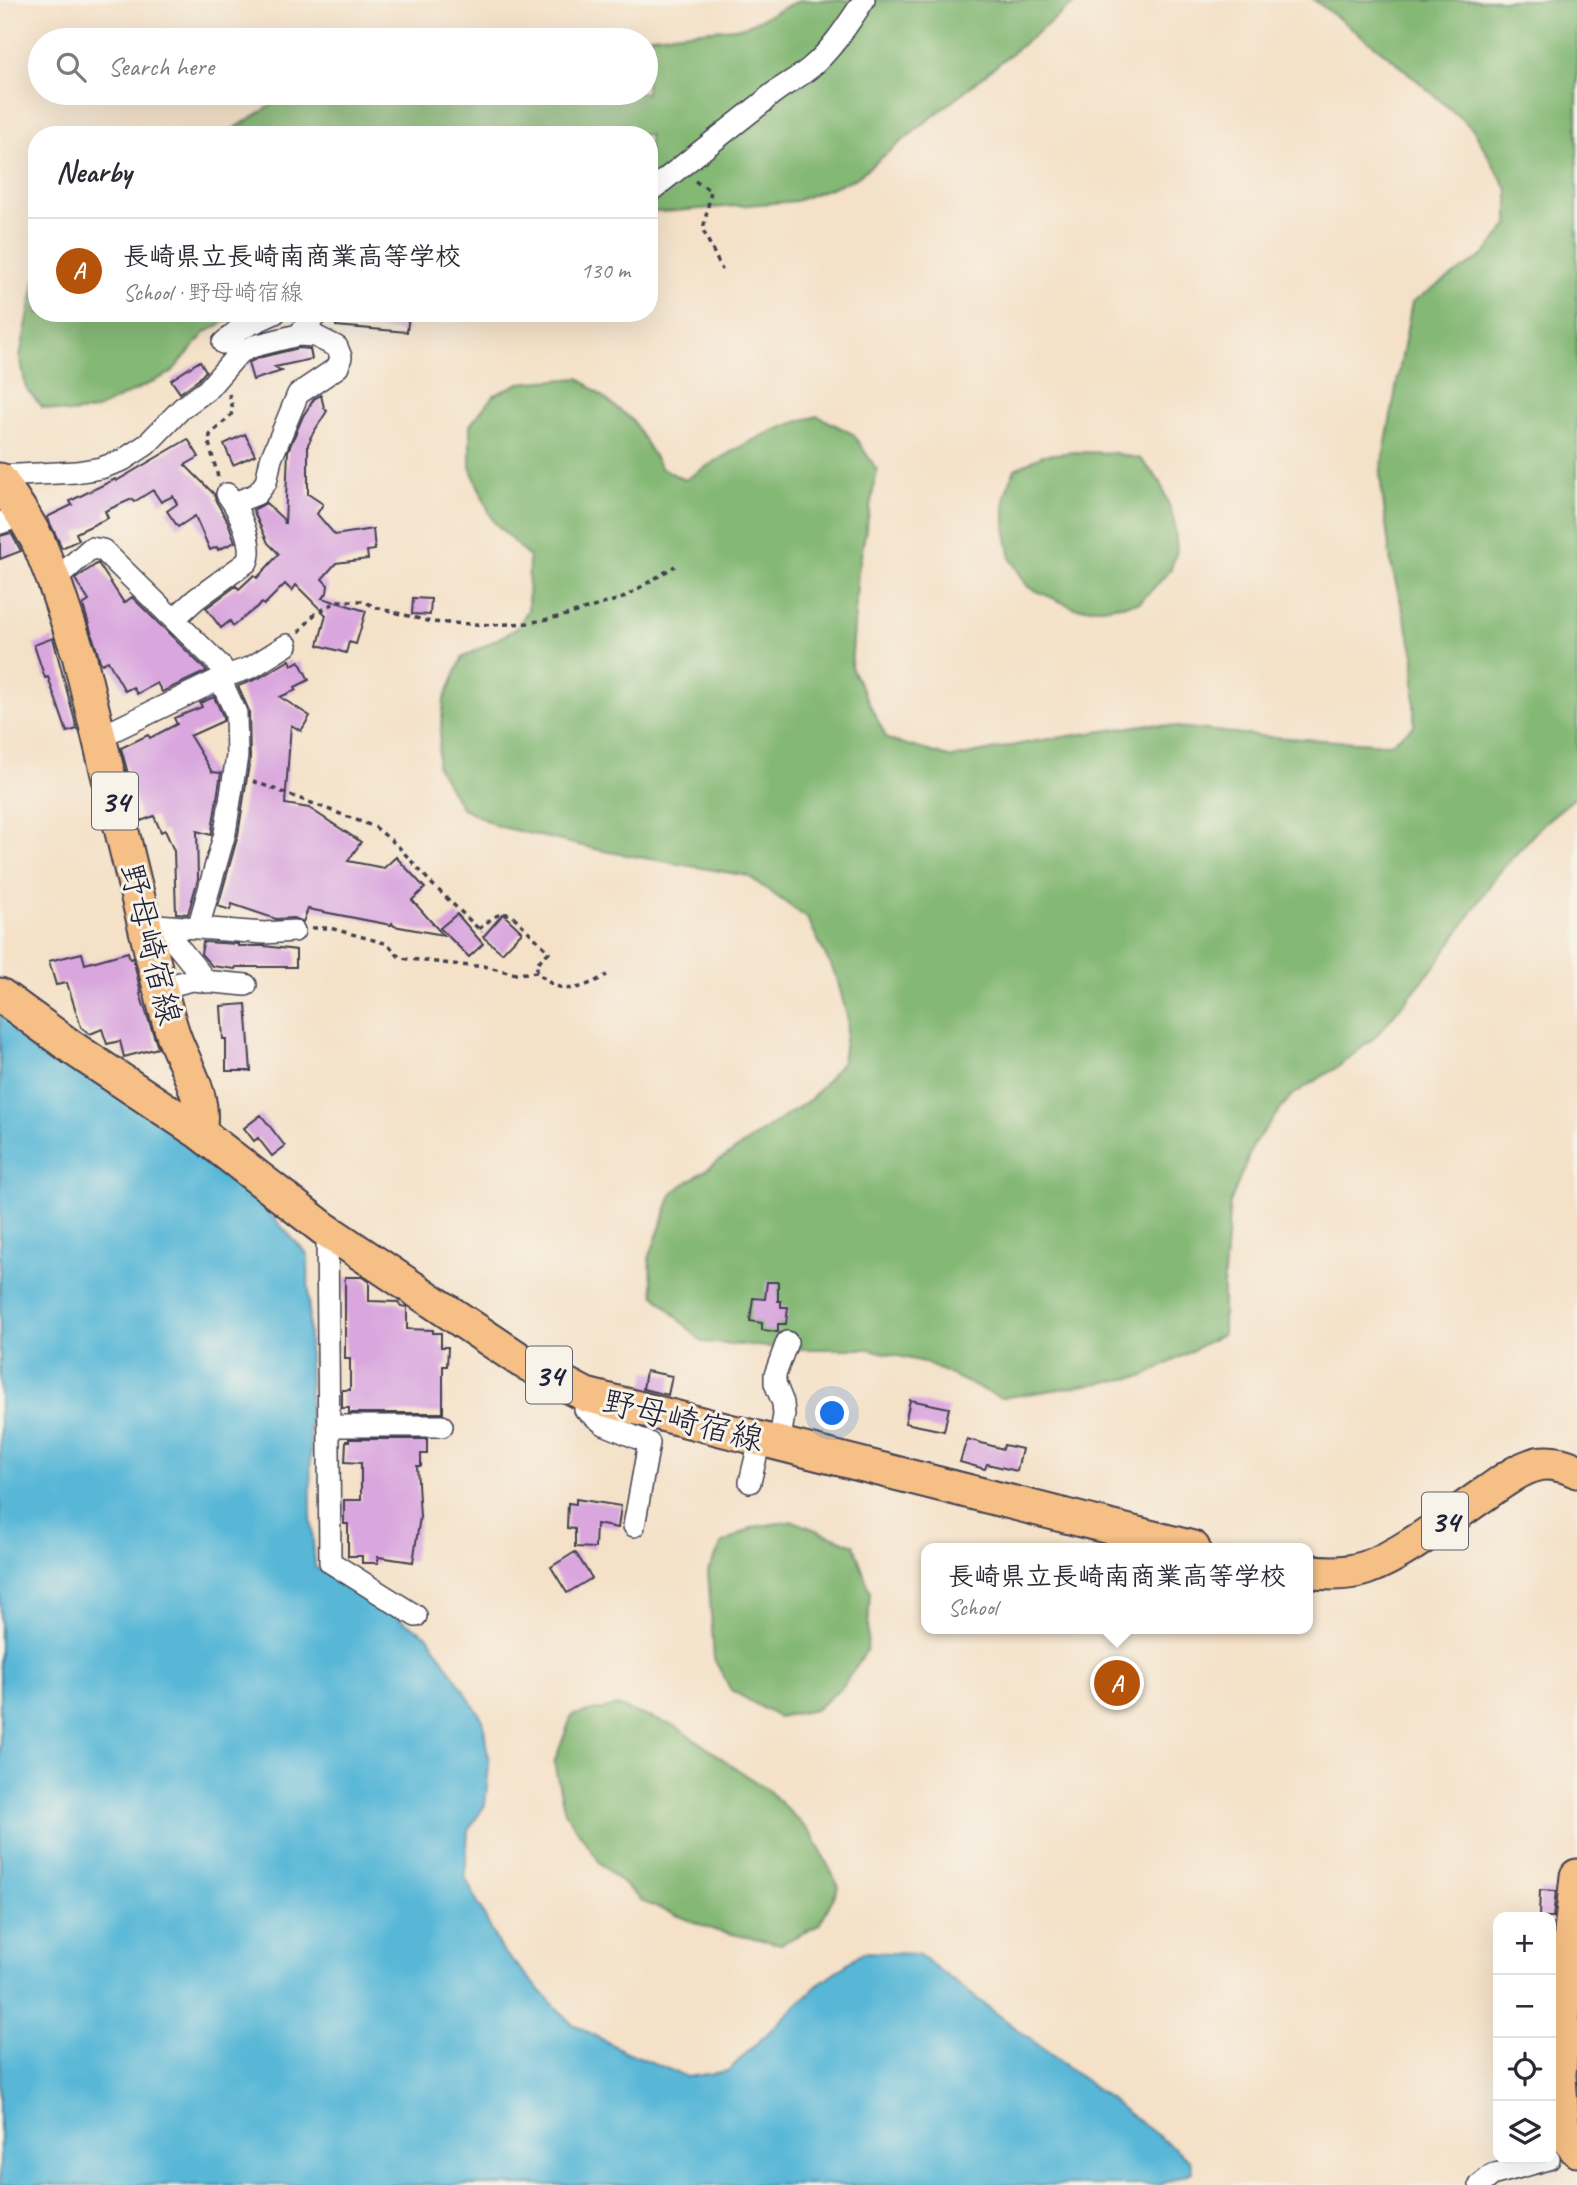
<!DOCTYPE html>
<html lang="en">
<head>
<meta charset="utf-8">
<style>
	:root { --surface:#fff; --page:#f2f2f3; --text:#2b2b33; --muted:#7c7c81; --line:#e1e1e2; --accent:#b45309 }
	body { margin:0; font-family:Caveat,"Klee One",sans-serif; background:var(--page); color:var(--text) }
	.controls { position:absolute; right:21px; bottom:21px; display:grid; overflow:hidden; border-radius:14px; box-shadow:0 7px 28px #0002 }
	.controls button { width:63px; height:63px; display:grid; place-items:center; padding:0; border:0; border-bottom:2px solid var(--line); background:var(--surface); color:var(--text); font:35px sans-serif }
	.you { position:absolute; left:833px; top:1414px; width:24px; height:24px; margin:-18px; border:5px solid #fff; border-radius:50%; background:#1a73e8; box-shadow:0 0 0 10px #1a73e833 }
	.badge { display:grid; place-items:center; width:46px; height:46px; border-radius:50%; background:var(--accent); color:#fff; font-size:23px; font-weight:700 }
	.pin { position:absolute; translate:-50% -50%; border:4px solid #fff; box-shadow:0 2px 7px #0006 }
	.popup { position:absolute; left:921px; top:1543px; width:392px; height:91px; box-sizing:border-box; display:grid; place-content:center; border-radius:14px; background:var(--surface); filter:drop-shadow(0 2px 5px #0005); font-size:23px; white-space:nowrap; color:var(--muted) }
	.popup b { font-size:26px; color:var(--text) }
	.popup::after { content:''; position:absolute; left:50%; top:100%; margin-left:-14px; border:14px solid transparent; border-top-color:var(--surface) }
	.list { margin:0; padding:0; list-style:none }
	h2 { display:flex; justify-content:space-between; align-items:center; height:91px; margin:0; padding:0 28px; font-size:30px }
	h2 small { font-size:23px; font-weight:400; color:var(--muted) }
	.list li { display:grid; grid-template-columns:46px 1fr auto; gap:21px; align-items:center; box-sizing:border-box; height:105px; padding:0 28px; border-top:2px solid var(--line) }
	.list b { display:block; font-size:26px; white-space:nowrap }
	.list p { margin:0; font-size:23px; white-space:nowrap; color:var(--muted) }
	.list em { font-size:23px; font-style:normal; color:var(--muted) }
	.icon { flex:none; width:38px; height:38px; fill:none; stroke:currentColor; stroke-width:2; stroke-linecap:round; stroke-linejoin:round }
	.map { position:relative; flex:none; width:1577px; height:2185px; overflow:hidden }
	.search { position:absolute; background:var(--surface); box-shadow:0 7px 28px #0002; left:28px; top:28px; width:630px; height:77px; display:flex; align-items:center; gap:18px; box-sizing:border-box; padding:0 24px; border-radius:38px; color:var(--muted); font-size:26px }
	.panel { position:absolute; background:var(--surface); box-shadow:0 7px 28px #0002; left:28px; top:126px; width:630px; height:196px; border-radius:28px }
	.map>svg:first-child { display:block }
</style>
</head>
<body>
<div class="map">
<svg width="1577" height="2185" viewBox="0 0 1577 2185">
	<rect width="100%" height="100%" fill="#f7f3e8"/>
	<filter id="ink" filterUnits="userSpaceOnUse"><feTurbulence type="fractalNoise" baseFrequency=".0143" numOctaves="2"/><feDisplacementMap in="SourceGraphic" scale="14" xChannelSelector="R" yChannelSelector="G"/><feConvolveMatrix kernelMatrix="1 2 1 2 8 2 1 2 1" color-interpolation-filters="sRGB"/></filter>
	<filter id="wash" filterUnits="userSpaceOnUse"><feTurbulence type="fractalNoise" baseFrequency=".00686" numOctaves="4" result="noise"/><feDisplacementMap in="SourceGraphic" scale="28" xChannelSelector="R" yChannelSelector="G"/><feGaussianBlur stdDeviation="1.57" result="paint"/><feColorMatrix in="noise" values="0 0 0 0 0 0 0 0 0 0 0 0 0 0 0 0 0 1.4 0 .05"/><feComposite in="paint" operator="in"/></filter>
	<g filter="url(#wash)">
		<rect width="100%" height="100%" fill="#f4e1c8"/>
		<!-- forest -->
		<path fill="#84b874" stroke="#536d58" stroke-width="2" d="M800,0H1078L856,178L796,201L664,212L649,211V135H224L291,93H646V40H609L744,27Z
			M1314,0H1577V796L1544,823L1496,876L1436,965L1375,1037L1339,1066L1291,1096L1254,1143L1230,1203L1223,1287V1334L1145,1376L1001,1398L923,1362L869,1349H797L702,1342L654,1294L649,1258L673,1192L812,1098L842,1062L848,1020L837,978L807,918L748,876L604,851L497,826L461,807L437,766L444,700L462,658L516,629L528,610L529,557L493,521L470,467V425L494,395L519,383L579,378L632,420L661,468L685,480C726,454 770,427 818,416L853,434L877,470L858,572L851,667L887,739L952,758L1036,741L1150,724L1270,737L1390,744L1414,726V654L1391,564L1380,475L1412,302L1484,255L1508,225V190L1473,129L1390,57Z
			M37,274V313H241L206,332L171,373L95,410L70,413L42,407L26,388L20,356Z
			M1076,452L1114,453L1141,459L1161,483L1174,521L1177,551L1170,571L1140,602L1102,608H1075L1028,587L1011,560L1005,526V495L1015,469L1043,455Z
			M793,1521L854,1545L870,1592L867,1650L842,1687L815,1710L778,1717L731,1690L714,1659L708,1571L722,1544L753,1527Z
			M617,1706L677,1727L770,1792L812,1834L839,1887L819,1925L781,1944L717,1931L643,1902L601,1864L565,1812L554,1763L572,1715Z"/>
		<!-- water -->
		<path fill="#59b7d7" stroke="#3e6c89" stroke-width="2" d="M0,1013L227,1168L308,1255L311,1516L315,1567L428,1636L483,1720L489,1765L485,1805L468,1831L465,1877L500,1948L571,2023L622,2050L687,2077L728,2071L821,1982L863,1952L918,1954L1190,2160L1192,2172L1160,2185H0Z"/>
		<g id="blocks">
			<!-- building -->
			<path fill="#d9a6de" d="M337,313H409L407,332L336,326Z
				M299,348L310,349L312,359L275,367L282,371L253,380L248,363L258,358Z
				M200,361L206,371L198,380L180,393L171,380Z
				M321,395L324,408L327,411L310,438L311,439L308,444V494L323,504L317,514L335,535L373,529L375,550L367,551L368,559L336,563L322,579L328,585L327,593L322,598L366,611L356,644L349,642L346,653L318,645L326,615L296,585L292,591L285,584L264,605L262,603L233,626L230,621L221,628L206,608L236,586L239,589L254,575L257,578L279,554L268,543L253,510L266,503L283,519L285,524L288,451L303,416L314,399Z
				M245,434L255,455L233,465L224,444Z
				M188,439L199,457L185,465L214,494L216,501L228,522L235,542L218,550L217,547L210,550L195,516L178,527L167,511L177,504L173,496L161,502L153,490L134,502L132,499L105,511L108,518L76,533L79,540L62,548L47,517L72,505L70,501L115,479L116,481Z
				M11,533L21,551L0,559V536Z
				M98,563L124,603L132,597L207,671L162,692L157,683L137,694L133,687L125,691L108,661L102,664L100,661L83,605L89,601L75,579Z
				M413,598L431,599L430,615L412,614Z
				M53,638L77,729L67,732L48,677L45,678L34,645Z
				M290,660L292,665L299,661L309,680L295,687L296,690L280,697L310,716L301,731L291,725L285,804L309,808L361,842L348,861L384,868L396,857L425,888L412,900L443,935L394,926L392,923L391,925L308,909L303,922L294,918L276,919L232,904L230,910L218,906L238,835L250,758L249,711L238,686L259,678Z
				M214,697L223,716V721L190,736L212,772L221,773L212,830L211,835L197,831L198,879L188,914L176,913L174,851L165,830L161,832L154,816L141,821L121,748L148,735L150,738L177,724L174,718L202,707L200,703Z
				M457,914L483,944L469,957L440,928Z
				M503,914L522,932L502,953L483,937Z
				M203,942L238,944V946H264L296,950V967H236L235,969L212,966L201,954Z
				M128,952L130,959L133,958L141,993L140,994L158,1048L124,1057L120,1041L107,1044L102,1029L90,1034L81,1027L67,983L56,985L49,961L82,953L85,964Z
				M246,1004L251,1071H226V1039H223L221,1006Z
				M261,1115L285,1146L272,1156L258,1138L254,1141L244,1128Z
				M345,1277H362L369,1282V1301L398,1302L401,1306L407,1307V1329L433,1330V1333H441V1347H448L447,1366H443V1413H349V1408H342V1390H350V1359H345Z
				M767,1282H778V1301H781V1307H788L786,1324H778V1332L762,1330V1323L750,1321L753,1298L765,1299Z
				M646,1371L672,1376L668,1395L643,1389Z
				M910,1400L949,1408L944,1431L905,1423Z
				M349,1439H427V1454H421V1466H417L420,1517L413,1562L378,1557V1563H362V1556H348V1524H344V1500H361V1463L345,1462L346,1441H349Z
				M967,1439L1003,1449L1004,1445L1022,1449L1017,1471L987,1464L985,1469L960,1462Z
				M576,1499L621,1506L618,1528L596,1524L595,1548L575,1547V1529L567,1528L568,1503L576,1504Z
				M575,1552L592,1578L567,1593L551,1567Z
				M1540,1890L1556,1891L1553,1917H1539Z"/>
		</g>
	</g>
	<g filter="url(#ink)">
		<use href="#blocks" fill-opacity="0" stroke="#423f50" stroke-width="2"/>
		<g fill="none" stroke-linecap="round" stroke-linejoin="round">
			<!-- street casing -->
			<g stroke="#423f50" stroke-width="24">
				<path id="street" d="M649,192L762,103C776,88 795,81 810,68C832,50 848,24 864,0
					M298,335L318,313
					M223,343L238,330L275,313
					M0,476L76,472L101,468L123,460L146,445L182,408L207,390L239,353L254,346L298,335L315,336L337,347L341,357L338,367L298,394L271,459L266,482L257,494L234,503
					M0,523L23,515
					M54,581L91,548L103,550L221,666L226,676L100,737
					M174,619L196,599L247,562C255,545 238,508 227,494
					M226,676L252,667L287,645
					M144,924L264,933L294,931
					M198,928L225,833L237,756L236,713L220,679
					M148,941L172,939L207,982
					M160,988L192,980L246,985
					M327,1231L330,1562L416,1616
					M586,1395L585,1409L604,1424L649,1443L634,1526
					M329,1426H442
					M779,1444L784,1415L783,1403L775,1383V1375L787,1342
					M750,1482L760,1440
					M1480,2185L1492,2175L1549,2159"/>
			</g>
			<!-- primary casing -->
			<g stroke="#423f50" stroke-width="37">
				<path id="primary" d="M0,480L23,515L38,541L54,581L79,655L160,988C165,1006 169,1025 176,1042C188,1072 206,1098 199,1132
					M0,995L74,1049L199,1132L323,1228L522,1361L586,1395L1193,1548
					M1308,1571C1327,1574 1348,1574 1366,1568C1407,1553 1453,1515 1489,1491C1502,1482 1516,1471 1531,1466C1545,1460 1564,1464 1577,1471
					M1577,1876L1565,1988L1559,2075L1562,2122L1566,2136L1577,2150"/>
			</g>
			<!-- path -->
			<path stroke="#423f50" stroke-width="3.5" stroke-dasharray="5 5" stroke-linecap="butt" d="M695,181L711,191L703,230L722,270
				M218,477L209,443L210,435L231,415L233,409L229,394
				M299,632L315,614L338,601H363L375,607L431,622L492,625L528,623L563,616L623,598L675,566
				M253,781L375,827L397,845L432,884L482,932
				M312,928H330L388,944L400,958L470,966H484L516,974L537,972
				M479,929C489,921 498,910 512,915L549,952L537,963V972C562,997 579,990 607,975"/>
			<!-- street -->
			<use href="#street" stroke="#fff" stroke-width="21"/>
			<!-- primary -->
			<use href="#primary" stroke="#f5bf86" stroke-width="33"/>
		</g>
	</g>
	<g text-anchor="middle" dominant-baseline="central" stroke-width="6" stroke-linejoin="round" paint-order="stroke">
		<!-- shield labels -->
		<g fill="#f7f3e8" stroke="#62616f" stroke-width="2">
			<rect x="92" y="772.5" width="46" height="57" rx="5"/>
			<rect x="526" y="1346.5" width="46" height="57" rx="5"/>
			<rect x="1422" y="1492.5" width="46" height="57" rx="5"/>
		</g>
		<g font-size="32" font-weight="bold" fill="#22223b">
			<text x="115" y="801">34</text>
			<text x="549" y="1375">34</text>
			<text x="1445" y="1521">34</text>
		</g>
		<!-- street labels -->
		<g font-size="33" fill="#22223b" stroke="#f7f3e8">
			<text transform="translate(151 944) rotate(76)">野母崎宿線</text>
			<text transform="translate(683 1420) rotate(14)">野母崎宿線</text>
		</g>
	</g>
</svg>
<div class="controls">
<button>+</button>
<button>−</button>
<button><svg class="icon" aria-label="locate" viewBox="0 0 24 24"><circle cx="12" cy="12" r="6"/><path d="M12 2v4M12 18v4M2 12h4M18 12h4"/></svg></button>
<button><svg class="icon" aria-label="layers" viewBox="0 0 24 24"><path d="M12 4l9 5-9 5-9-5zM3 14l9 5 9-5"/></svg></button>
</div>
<div class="you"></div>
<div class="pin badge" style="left:1117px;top:1683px">A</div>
<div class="popup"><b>長崎県立長崎南商業高等学校</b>School</div>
<div class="search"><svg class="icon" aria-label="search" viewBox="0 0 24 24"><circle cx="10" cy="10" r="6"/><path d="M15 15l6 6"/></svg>Search here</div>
<section class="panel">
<h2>Nearby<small></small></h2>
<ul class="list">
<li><span class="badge">A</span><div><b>長崎県立長崎南商業高等学校</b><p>School · 野母崎宿線</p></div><em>130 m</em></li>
</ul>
</section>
</div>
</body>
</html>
